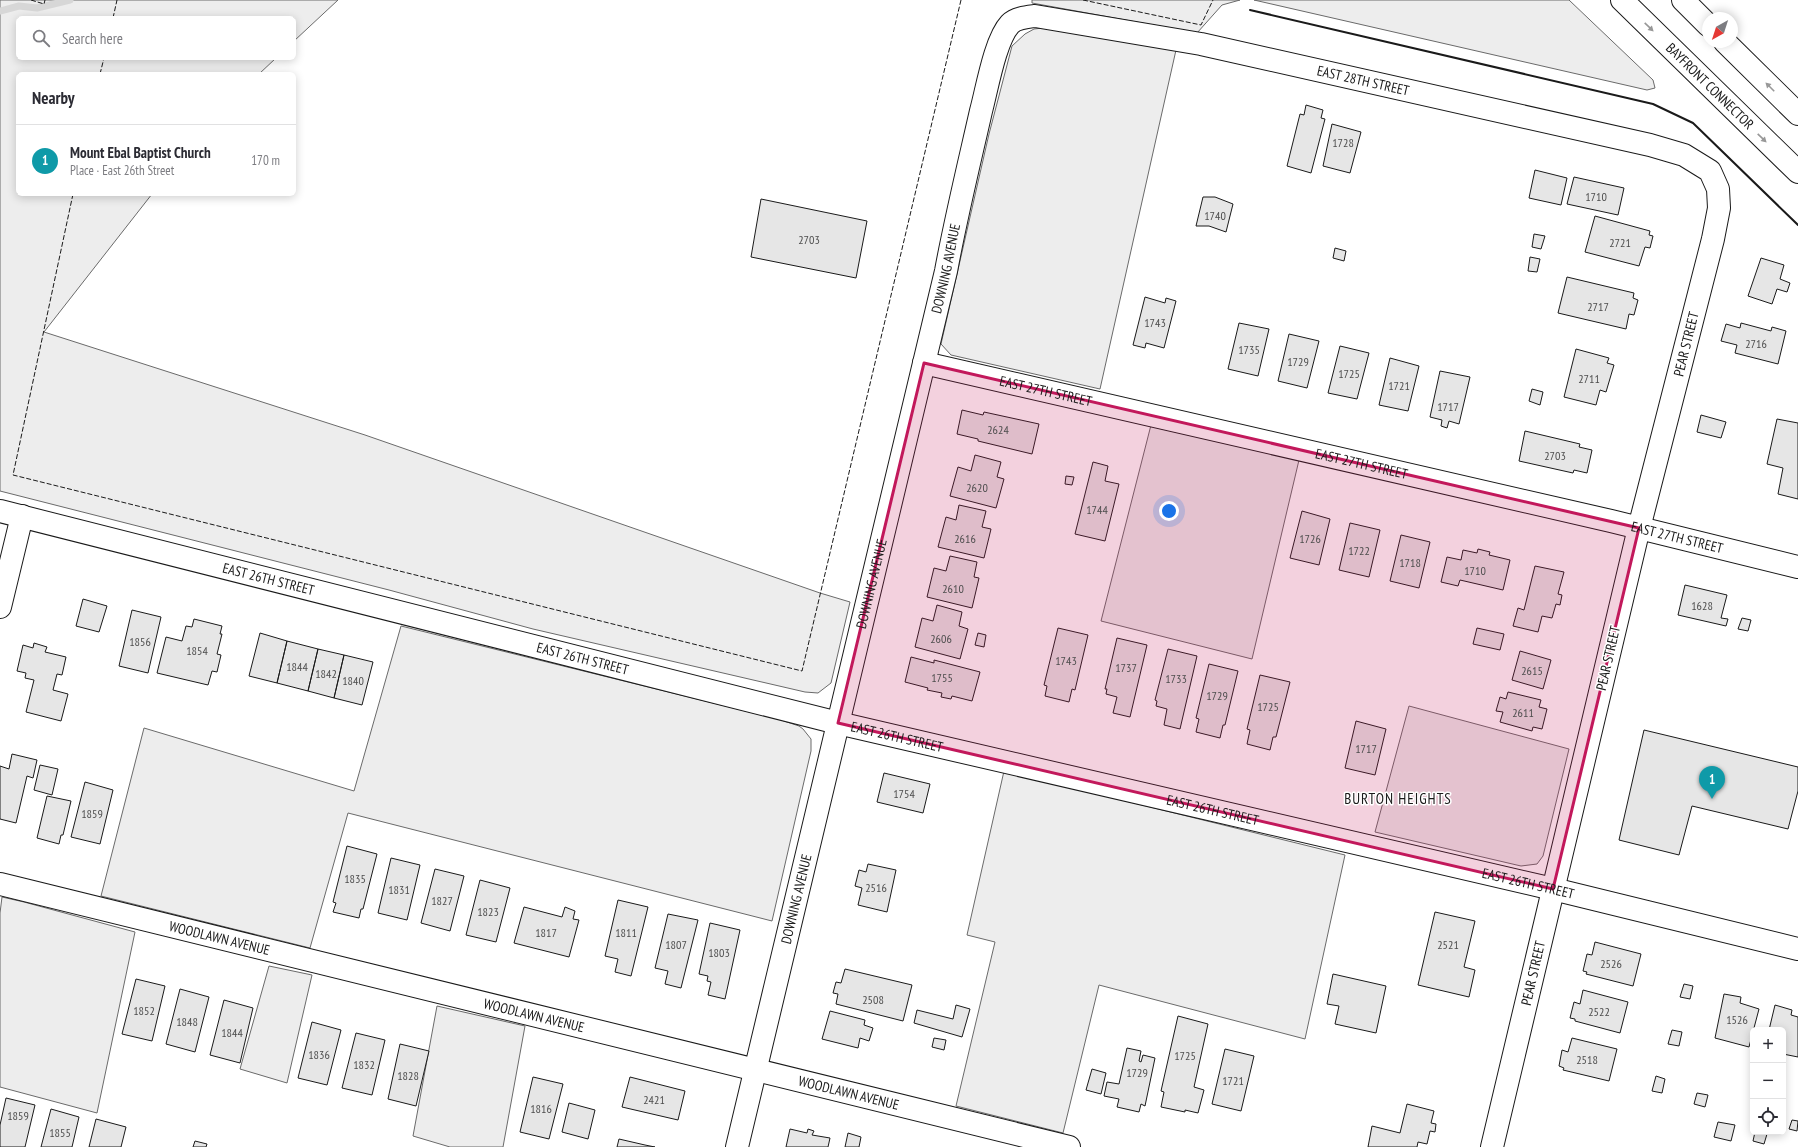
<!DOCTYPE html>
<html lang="en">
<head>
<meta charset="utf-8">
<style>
	:root { --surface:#fff; --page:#f7f7f7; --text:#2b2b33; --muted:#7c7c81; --line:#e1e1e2; --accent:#c62828 }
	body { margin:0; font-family:"PT Sans Narrow",sans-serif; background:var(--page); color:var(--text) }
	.controls { position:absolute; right:12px; bottom:12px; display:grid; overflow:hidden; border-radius:6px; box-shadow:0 2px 10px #0003 }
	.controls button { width:36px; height:36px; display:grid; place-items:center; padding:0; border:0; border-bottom:1px solid var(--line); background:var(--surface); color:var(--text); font:20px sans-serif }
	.compass { position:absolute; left:1702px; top:12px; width:36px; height:36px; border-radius:50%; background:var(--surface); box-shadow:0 2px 10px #0003; rotate:219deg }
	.you { position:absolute; left:1169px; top:511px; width:14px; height:14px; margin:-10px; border:3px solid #fff; border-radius:50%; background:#1a73e8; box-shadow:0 0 0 6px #1a73e833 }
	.badge { display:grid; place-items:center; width:26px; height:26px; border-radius:50%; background:var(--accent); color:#fff; font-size:13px; font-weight:700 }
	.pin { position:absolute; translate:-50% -33px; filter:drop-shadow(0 1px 2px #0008) }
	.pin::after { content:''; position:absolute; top:21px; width:14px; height:12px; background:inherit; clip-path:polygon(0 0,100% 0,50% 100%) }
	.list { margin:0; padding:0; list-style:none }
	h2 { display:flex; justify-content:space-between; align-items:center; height:52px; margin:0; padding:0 16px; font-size:17px }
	h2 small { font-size:13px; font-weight:400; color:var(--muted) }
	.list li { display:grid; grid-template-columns:26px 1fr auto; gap:12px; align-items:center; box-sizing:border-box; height:72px; padding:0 16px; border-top:1px solid var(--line) }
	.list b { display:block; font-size:15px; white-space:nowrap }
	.list p { margin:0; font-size:13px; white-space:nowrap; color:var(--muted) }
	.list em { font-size:13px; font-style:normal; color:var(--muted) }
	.icon { flex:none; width:22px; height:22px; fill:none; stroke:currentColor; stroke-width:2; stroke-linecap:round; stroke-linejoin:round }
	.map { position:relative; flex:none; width:1798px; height:1147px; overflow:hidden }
	.search { position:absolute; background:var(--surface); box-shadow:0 2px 10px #0003; left:16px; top:16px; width:280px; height:44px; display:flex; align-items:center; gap:10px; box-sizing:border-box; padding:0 14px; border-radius:6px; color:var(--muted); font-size:15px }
	.panel { position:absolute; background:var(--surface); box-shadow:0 2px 10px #0003; left:16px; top:72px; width:280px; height:124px; border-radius:6px }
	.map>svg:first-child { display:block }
</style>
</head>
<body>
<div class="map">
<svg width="1798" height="1147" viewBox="0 0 1798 1147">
	<rect width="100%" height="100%" fill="#fff"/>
	<!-- built -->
	<path fill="#ededed" stroke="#6a6a6a" d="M0,0H338L294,41V18H18V58H276L259,74H18V194H152L44,332L365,435L820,593L850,602L831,683L818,693L805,692L533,629L389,590L0,491Z
		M1032,0H1240L1222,5L1197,33L1032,3Z
		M1254,0H1569L1653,80L1655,88L1647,90Z
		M1043,28L1176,50L1100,389L951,355L941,344L989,134L1012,46L1025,34L1034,29Z
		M1151,425L1299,460L1252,659L1101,621Z
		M401,626L778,719L799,726L803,729L811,739V751L772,921L348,813L310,948L101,896L144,728L354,791Z
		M1409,706L1569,749L1543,856L1537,864L1521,866L1375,832Z
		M1004,771L1345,855L1305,1039L1099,985L1063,1133L956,1106L995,942L967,935Z
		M2,897L24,902L135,932L97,1113L0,1087V913Z
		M269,966L312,975L287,1083L240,1069Z
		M437,1006L525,1026L503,1147H450L413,1136Z"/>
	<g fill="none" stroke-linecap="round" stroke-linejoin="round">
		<!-- stream -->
		<path stroke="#d7d7d7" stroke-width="7" d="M0,11L19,6L37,8L70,0"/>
	</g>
	<!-- building -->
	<path fill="#e6e6e6" stroke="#1a1a1a" d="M1306,105L1323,110L1321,118L1325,119L1311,173L1287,166L1300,114L1304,115Z
		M1332,124L1361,132L1350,173L1323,166Z
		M1535,170L1567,178L1561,205L1529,198Z
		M1574,177L1624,188L1618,215L1567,204Z
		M1203,197H1215L1233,204L1226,232L1209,226H1196Z
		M761,199L867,221L856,278L751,257Z
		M1595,216L1650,231L1649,235L1653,236L1650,248L1645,247L1639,266L1585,252Z
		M1534,234L1545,236L1541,249L1532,247Z
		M1335,248L1346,251L1344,261L1333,258Z
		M1530,257L1540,259L1537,272L1528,271Z
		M1761,258L1784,265L1780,279L1790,283L1787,292L1777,289L1772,304L1748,296Z
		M1567,277L1634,293L1633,298L1638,300L1634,315L1629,314L1626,329L1558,313Z
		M1145,297L1165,303L1166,298L1176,301L1164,348L1146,343L1145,348L1133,345Z
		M1239,323L1269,329L1258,376L1228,369Z
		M1741,323L1771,331L1772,327L1786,331L1778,364L1735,353L1737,345L1721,341L1726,324L1740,328Z
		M1289,334L1319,341L1307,388L1278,381Z
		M1340,346L1369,353L1357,399L1328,393Z
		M1576,349L1609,358L1607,363L1614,365L1606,392L1600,390L1596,405L1564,397Z
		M1390,358L1419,366L1408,411L1379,405Z
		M1440,371L1470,377L1459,424L1449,421L1447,428L1441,426L1442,420L1430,417Z
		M1532,389L1543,392L1540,405L1529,401Z
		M962,410L983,415L984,412L1039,424L1032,454L978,441V439L957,434Z
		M1701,415L1726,422L1721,438L1697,432Z
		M1777,419L1798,423V499L1778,494L1783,468L1767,464Z
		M1525,431L1580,444L1579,447L1592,450L1587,473L1574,470L1573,473L1519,461Z
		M975,455L1001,462L997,477L1004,479L996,508L950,496L958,467L971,471Z
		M1093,462L1108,466L1105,481L1119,484L1105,541L1075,534Z
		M1066,476L1074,477L1072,485L1065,484Z
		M959,505L986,511L982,527L991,529L984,558L938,547L946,517L956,520Z
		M1302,511L1330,519L1319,565L1290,558Z
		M1350,523L1380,530L1369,577L1339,570Z
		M1401,535L1430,542L1419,588L1390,581Z
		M1478,549L1490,552L1489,555L1510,560L1503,590L1460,580L1458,586L1441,582L1447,557L1461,560L1463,550L1477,553Z
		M950,556L977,562L974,577L979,578L972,608L927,597L934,568L946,571Z
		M1535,566L1564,572L1558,594L1562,595L1560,605L1556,604L1552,618L1542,616L1538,632L1513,626L1518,608L1524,610Z
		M1685,585L1727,595L1721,618L1728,619L1726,626L1678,615Z
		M83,599L107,606L99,632L76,626Z
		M937,605L962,612L959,626L968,629L960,659L915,647L922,618L933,621Z
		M132,610L161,617L148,673L119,666Z
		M1742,618L1751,620L1748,631L1738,629Z
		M194,619L222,626L220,634H222L217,654L221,655L217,672L212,671L208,685L157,673L166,637L182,641L186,626L192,627Z
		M1058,628L1088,635L1075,690L1072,689L1069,702L1045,696L1047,686L1044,685Z
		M1477,628L1504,634L1500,650L1473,644Z
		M260,633L287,641L277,683L249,676Z
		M978,633L986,635L984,647L975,645Z
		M1117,638L1147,645L1130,717L1113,713L1117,697L1106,694L1107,689H1105Z
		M287,641L318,649L308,691L277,683Z
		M34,643L47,647L45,652L66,657L62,675L57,674L53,690L68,694L61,721L26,712L34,680L25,678L26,673L17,671L23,645L33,648Z
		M318,649L344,655L334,698L308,691Z
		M1168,649L1197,656L1180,729L1164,725L1167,709L1156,706L1157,701L1155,700Z
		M1520,651L1551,660L1543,689L1512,680Z
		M344,655L373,662L362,705L334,698Z
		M911,657L934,663V660L980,672L972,701L952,696L951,699L941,697L942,693L927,690L928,688L905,682Z
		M1209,664L1238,671L1225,725H1223L1220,738L1196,732L1199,719L1196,718Z
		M1260,675L1290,682L1276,737H1273L1270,750L1247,744L1250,730L1247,729Z
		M1508,692L1541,700L1539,707L1547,709L1542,729L1533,727L1532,731L1500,722L1503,712L1496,711L1500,697L1506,699Z
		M1356,721L1386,729L1375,775L1345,768Z
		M1644,730L1798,767V791L1788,829L1692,806L1679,855L1619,840Z
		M12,754L37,760L33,778L27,776L16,823L0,819V766L9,769Z
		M40,765L58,769L52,795L34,790Z
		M884,773L930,784L923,813L877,802Z
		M85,782L113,790L100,844L71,837Z
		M47,796L71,801L63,835H61L59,844L37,838Z
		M347,846L377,854L363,909H361L359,918L333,912L336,903L333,902Z
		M391,858L420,865L407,920L378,913Z
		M868,864L896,870L887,912L858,905L862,888L855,886L859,870L866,872Z
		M435,869L464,876L450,931L421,923Z
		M480,880L510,888L496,942L466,935Z
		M618,900L648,907L631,976L615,972L618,959L605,956Z
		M524,907L562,917L565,907L575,911L573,919L579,920L569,957L514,943Z
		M1435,912L1475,921L1464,967L1475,970L1469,997L1418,985Z
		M668,914L698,920L681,988L665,984L668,971L655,968Z
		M710,923L740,930L725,999L708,995L711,982L707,981L708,976L699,974Z
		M1595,942L1641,954L1633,986L1586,974L1587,972L1583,971L1587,954L1592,955Z
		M845,969L912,985L903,1021L836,1004L838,994L833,993L836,982L841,983Z
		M1333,974L1386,986L1376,1033L1335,1024L1339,1006L1327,1004Z
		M136,979L165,986L152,1041L122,1034Z
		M1684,984L1693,986L1690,999L1680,997Z
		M180,989L209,997L195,1052L166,1044Z
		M1583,990L1628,1002L1620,1033L1575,1021V1019L1570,1018L1574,1002L1580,1004Z
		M1724,994L1741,997L1740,1003L1759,1009L1749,1047L1715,1038Z
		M224,1000L253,1008L240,1063L210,1055Z
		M956,1005L970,1009L962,1037L914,1023L917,1010L953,1019Z
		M1775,1005L1792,1010L1791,1015L1798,1017V1057L1783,1054V1030H1769Z
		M830,1011L865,1020L864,1025L873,1028L869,1041L860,1038L858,1048L822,1039Z
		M1178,1016L1208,1024L1194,1087L1204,1090L1198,1113L1185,1110V1112L1161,1107L1164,1092L1161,1091Z
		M312,1022L341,1030L327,1085L298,1078Z
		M1672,1030L1682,1032L1679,1046L1668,1044Z
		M356,1033L385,1040L372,1095L342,1088Z
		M934,1038L946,1040L944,1050L932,1047Z
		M1572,1038L1617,1049L1609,1081L1563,1070L1564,1068L1559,1066L1562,1050L1568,1052Z
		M400,1044L429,1051L416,1106L388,1099Z
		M1127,1048L1141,1051L1139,1061L1141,1062L1143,1055L1155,1058L1145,1106L1141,1104L1139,1112L1117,1107L1119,1099L1104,1096L1107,1082L1119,1084Z
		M1225,1049L1254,1056L1241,1111L1212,1104Z
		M1092,1069L1106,1073L1101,1094L1086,1090Z
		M1656,1076L1665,1079L1662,1093L1652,1091Z
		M533,1077L563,1084L549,1139L520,1132Z
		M630,1077L685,1091L678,1120L622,1107Z
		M1697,1093L1708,1095L1705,1107L1694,1104Z
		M6,1098L35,1105L25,1147H0V1125Z
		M569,1103L595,1110L588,1139L562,1132Z
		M1407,1104L1434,1111L1431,1123L1436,1124L1435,1132L1430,1131L1427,1144L1418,1142L1417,1147H1368L1372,1126L1400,1133Z
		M51,1109L79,1117L72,1147H41Z
		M96,1119L126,1127L121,1147H89Z
		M1792,1120L1798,1121L1797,1131L1789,1129Z
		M1718,1122L1735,1125L1731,1141L1714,1137Z
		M790,1129L807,1133L808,1129L814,1131L812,1135L830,1138L828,1147H786Z
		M1755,1132L1767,1134L1764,1144L1753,1141Z
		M848,1133L861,1137L859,1147H845Z
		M619,1139L645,1145L655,1147H617Z
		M195,1141L207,1144L206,1147H193Z"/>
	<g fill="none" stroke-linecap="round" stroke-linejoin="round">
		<!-- minor casing -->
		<g stroke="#1a1a1a" stroke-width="24">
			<g id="minor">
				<path id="s1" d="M924,363L1611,521L1798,567"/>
				<path id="s2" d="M0,511L838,723L1553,889L1798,949"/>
				<path d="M0,607L22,516"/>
				<path id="s3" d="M0,884L1069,1147"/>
				<path id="s4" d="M737,1147L946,271C956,217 969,164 981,111C987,89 995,40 1010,24C1016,18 1027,17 1035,16L1201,44L1650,145L1684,155L1710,171L1718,189L1719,208L1713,239L1639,528L1492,1147"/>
			</g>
		</g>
		<!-- trunk casing -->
		<g stroke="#1a1a1a" stroke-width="24">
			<g id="trunk">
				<path id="s5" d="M1622,0L1798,172"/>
				<path d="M1683,0L1708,25"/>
				<path d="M1725,42L1798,114"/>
			</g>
		</g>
		<!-- minor -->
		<use href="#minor" stroke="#fff" stroke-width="22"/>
		<!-- trunk -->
		<use href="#trunk" stroke="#fff" stroke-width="22"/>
		<!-- fence -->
		<path stroke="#1a1a1a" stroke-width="1" stroke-dasharray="5 2" stroke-linecap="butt" d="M31,0L44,4L45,0
			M1083,0L1201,25L1213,0
			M113,18L117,0
			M100,74L104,58
			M73,194L13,475L802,671L961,0"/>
		<!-- wall -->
		<path stroke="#1a1a1a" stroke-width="2" d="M1250,10L1653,104L1693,123L1798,225"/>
	</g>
	<!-- one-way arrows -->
	<defs><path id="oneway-solid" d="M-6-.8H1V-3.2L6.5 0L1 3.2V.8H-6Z"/></defs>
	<g fill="#989898">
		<use href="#oneway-solid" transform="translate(1649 27) rotate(44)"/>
		<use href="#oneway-solid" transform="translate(1770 87) rotate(-135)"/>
		<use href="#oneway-solid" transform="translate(1762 138) rotate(44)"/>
	</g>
	<!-- marked area -->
	<path fill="#c2185b" fill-opacity="0.2" stroke="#c2185b" stroke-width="3" stroke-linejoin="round" d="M924,363L1639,528L1553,889L838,723Z"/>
	<g text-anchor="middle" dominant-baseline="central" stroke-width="3" stroke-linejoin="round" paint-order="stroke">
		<!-- number labels -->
		<g font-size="12" fill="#4d4d4d">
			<text x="1343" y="142">1728</text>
			<text x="1596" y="196">1710</text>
			<text x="1215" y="215">1740</text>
			<text x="809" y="239">2703</text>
			<text x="1620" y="242">2721</text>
			<text x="1598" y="306">2717</text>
			<text x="1155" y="322">1743</text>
			<text x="1756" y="343">2716</text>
			<text x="1249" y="349">1735</text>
			<text x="1298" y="361">1729</text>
			<text x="1349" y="373">1725</text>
			<text x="1589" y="378">2711</text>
			<text x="1399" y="385">1721</text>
			<text x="1448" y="406">1717</text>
			<text x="998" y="429">2624</text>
			<text x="1555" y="455">2703</text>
			<text x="977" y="487">2620</text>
			<text x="1097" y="509">1744</text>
			<text x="965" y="538">2616</text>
			<text x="1310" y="538">1726</text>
			<text x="1359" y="550">1722</text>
			<text x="1410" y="562">1718</text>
			<text x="1475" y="570">1710</text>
			<text x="953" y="588">2610</text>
			<text x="1702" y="605">1628</text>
			<text x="941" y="638">2606</text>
			<text x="140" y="641">1856</text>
			<text x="197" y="650">1854</text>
			<text x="1066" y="660">1743</text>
			<text x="297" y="666">1844</text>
			<text x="1126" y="667">1737</text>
			<text x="1532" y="670">2615</text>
			<text x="326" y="673">1842</text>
			<text x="942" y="677">1755</text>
			<text x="1176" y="678">1733</text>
			<text x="353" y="680">1840</text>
			<text x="1217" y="695">1729</text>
			<text x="1268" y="706">1725</text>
			<text x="1523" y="712">2611</text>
			<text x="1366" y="748">1717</text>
			<text x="904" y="793">1754</text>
			<text x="92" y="813">1859</text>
			<text x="355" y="878">1835</text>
			<text x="876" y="887">2516</text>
			<text x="399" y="889">1831</text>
			<text x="442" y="900">1827</text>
			<text x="488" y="911">1823</text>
			<text x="546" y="932">1817</text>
			<text x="626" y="932">1811</text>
			<text x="676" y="944">1807</text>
			<text x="1448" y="944">2521</text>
			<text x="719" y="952">1803</text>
			<text x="1611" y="963">2526</text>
			<text x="873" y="999">2508</text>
			<text x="144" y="1010">1852</text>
			<text x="1599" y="1011">2522</text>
			<text x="1737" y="1019">1526</text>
			<text x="187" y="1021">1848</text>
			<text x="232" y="1032">1844</text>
			<text x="319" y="1054">1836</text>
			<text x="1185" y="1055">1725</text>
			<text x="1587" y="1059">2518</text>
			<text x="364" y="1064">1832</text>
			<text x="1137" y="1072">1729</text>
			<text x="408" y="1075">1828</text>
			<text x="1233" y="1080">1721</text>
			<text x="654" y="1099">2421</text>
			<text x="541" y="1108">1816</text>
			<text x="18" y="1115">1859</text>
			<text x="60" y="1132">1855</text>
		</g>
		<!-- street labels -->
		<g font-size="14" fill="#1a1a1a" stroke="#fff">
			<text stroke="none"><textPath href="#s4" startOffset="1518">EAST 28TH STREET</textPath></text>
			<text stroke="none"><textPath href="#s5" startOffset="123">BAYFRONT CONNECTOR</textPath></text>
			<text stroke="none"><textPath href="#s4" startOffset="903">DOWNING AVENUE</textPath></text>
			<text transform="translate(1686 344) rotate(-76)">PEAR STREET</text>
			<text stroke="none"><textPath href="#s1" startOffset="125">EAST 27TH STREET</textPath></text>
			<text stroke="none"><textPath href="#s1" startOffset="449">EAST 27TH STREET</textPath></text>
			<text stroke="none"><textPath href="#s1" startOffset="773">EAST 27TH STREET</textPath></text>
			<text stroke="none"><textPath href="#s2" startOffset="277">EAST 26TH STREET</textPath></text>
			<text stroke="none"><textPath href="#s4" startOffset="579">DOWNING AVENUE</textPath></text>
			<text stroke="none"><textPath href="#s2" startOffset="601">EAST 26TH STREET</textPath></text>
			<text transform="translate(1608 658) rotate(-77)">PEAR STREET</text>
			<text stroke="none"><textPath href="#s2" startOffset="925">EAST 26TH STREET</textPath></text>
			<text stroke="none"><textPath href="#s2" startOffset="1249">EAST 26TH STREET</textPath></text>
			<text stroke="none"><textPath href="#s2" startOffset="1573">EAST 26TH STREET</textPath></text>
			<text stroke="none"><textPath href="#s4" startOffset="255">DOWNING AVENUE</textPath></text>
			<text stroke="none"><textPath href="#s3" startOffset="226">WOODLAWN AVENUE</textPath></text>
			<text transform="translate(1533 973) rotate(-77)">PEAR STREET</text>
			<text stroke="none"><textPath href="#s3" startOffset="550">WOODLAWN AVENUE</textPath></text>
			<text stroke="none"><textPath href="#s3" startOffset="874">WOODLAWN AVENUE</textPath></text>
		</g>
		<!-- neighbourhood labels -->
		<g font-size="15" letter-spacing="1" fill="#1a1a1a" stroke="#fff">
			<text x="1398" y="798">BURTON HEIGHTS</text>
		</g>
	</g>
</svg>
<div class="controls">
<button>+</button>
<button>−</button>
<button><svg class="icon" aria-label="locate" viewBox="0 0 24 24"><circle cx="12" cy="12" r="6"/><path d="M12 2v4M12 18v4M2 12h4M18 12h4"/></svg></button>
</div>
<svg class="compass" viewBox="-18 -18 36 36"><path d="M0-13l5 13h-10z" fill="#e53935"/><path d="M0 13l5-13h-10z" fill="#7c7c81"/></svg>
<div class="you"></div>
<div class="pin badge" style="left:1712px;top:799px;background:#0f9aa8">1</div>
<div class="search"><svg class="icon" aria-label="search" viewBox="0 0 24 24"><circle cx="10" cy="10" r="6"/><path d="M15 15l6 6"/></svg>Search here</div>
<section class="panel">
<h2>Nearby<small></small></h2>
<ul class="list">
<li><span class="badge" style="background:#0f9aa8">1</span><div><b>Mount Ebal Baptist Church</b><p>Place · East 26th Street</p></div><em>170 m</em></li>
</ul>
</section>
</div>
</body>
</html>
